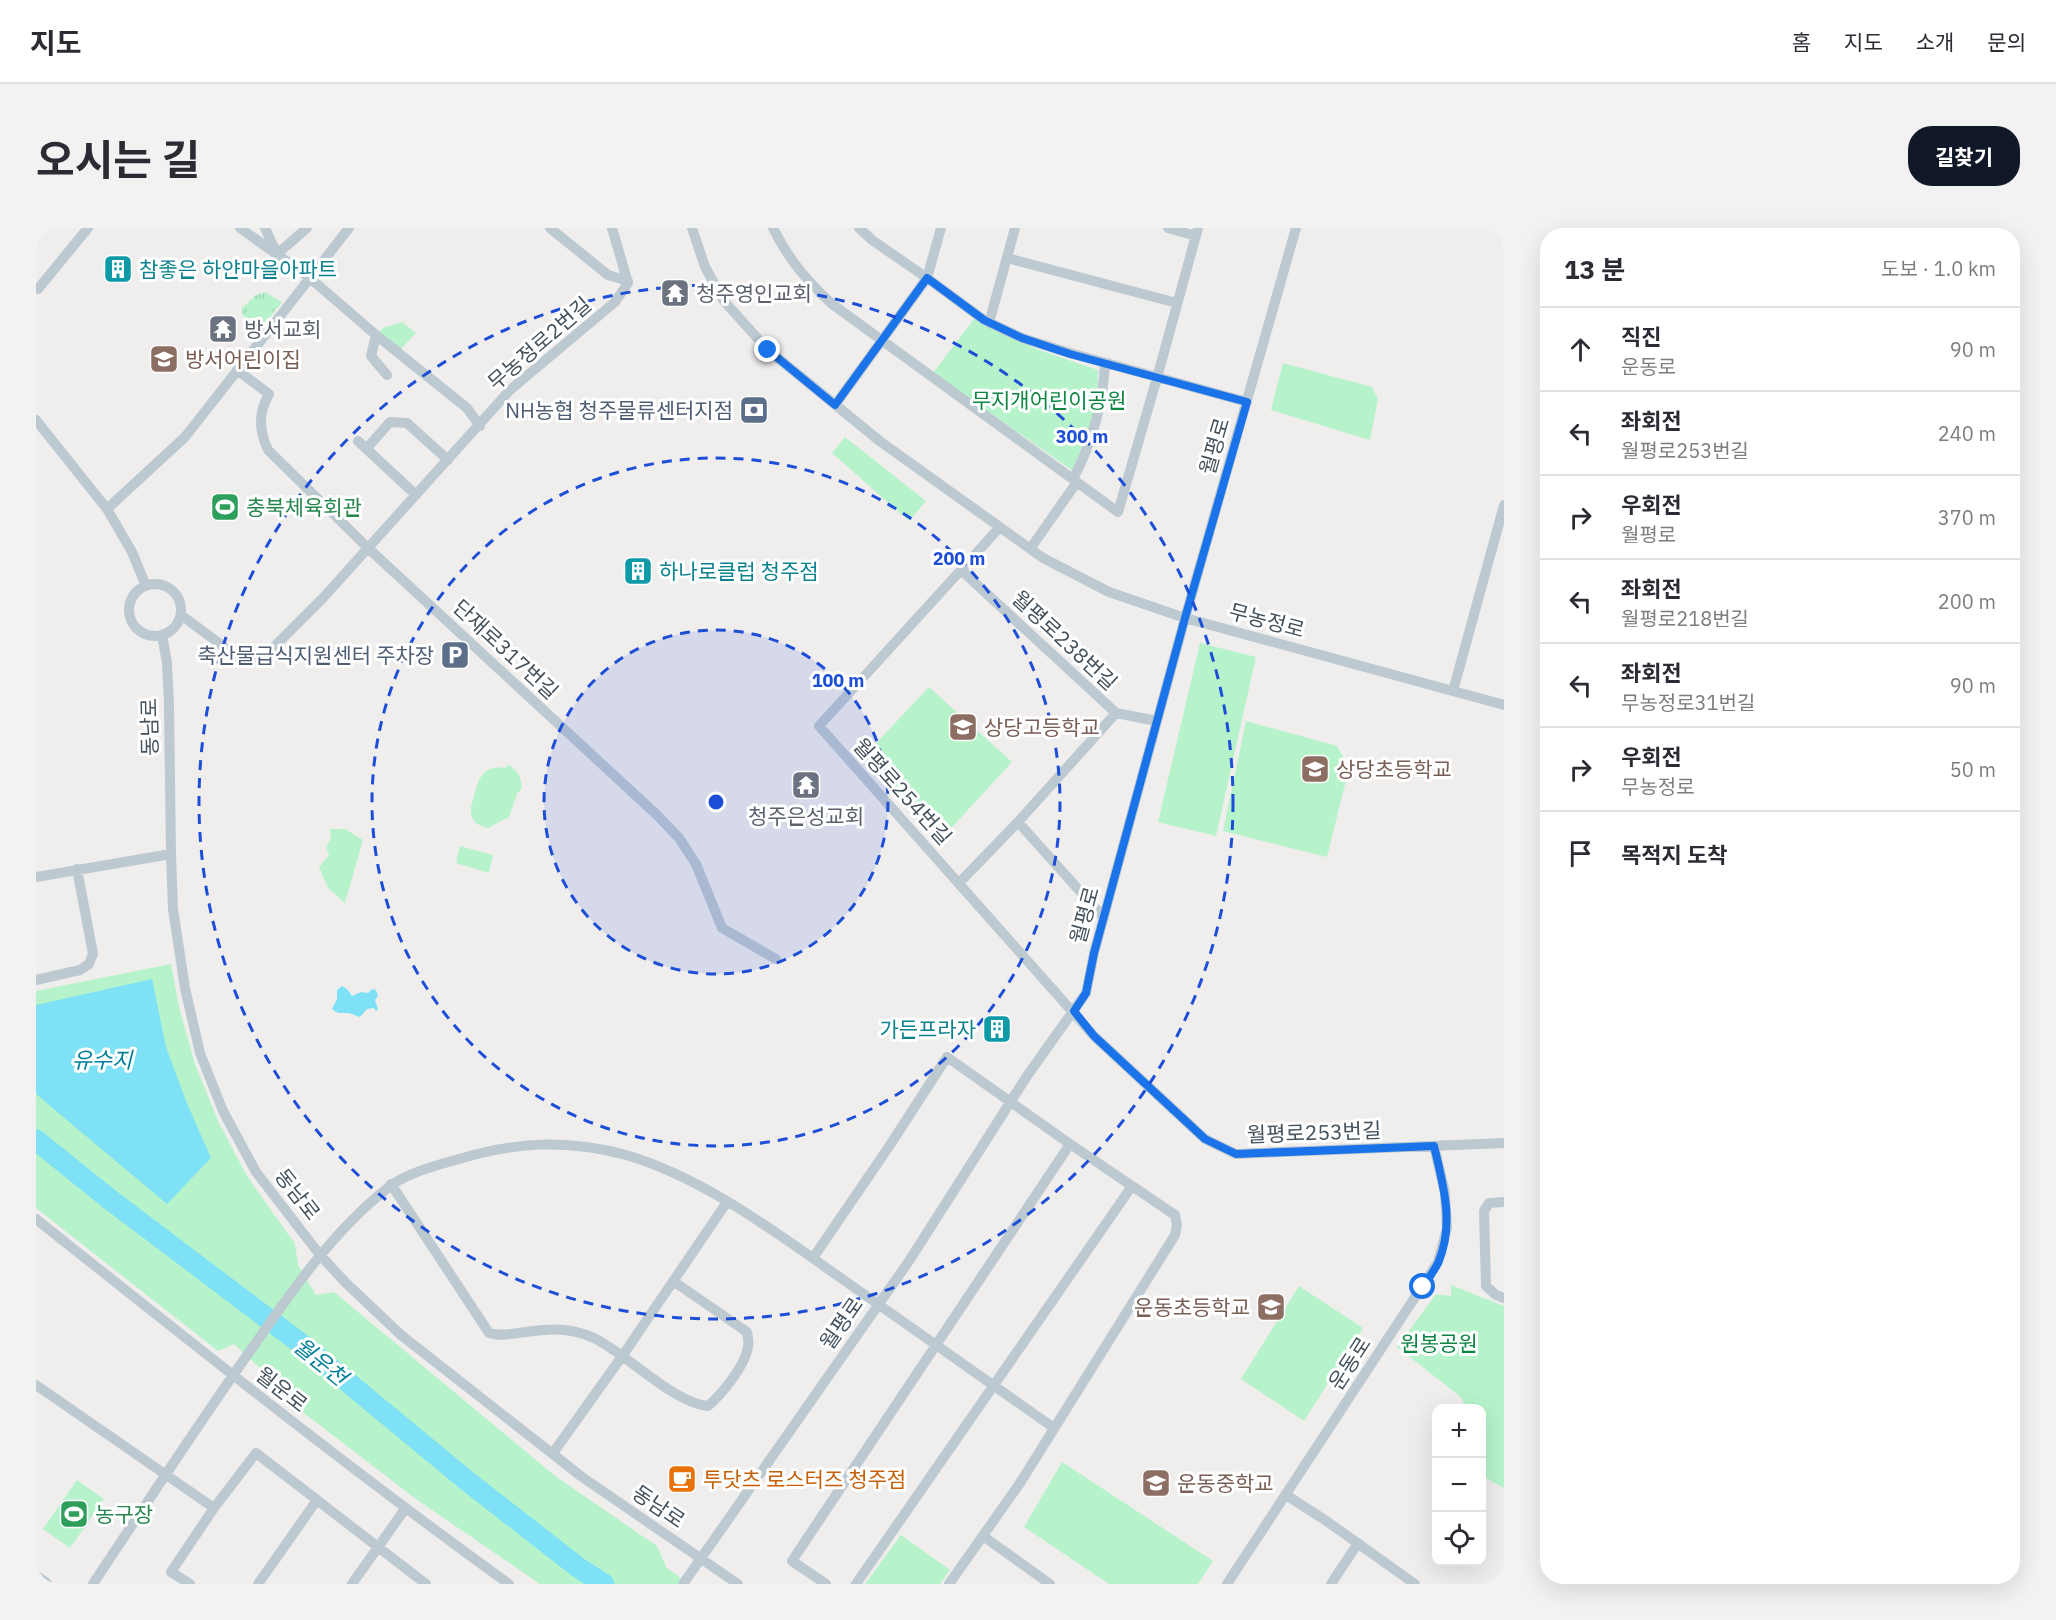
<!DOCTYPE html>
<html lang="ko">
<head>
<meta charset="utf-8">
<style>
	:root { --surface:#fff; --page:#f2f2f3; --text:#2b2b33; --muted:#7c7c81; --line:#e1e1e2; --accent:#111827 }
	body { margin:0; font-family:"IBM Plex Sans","Noto Sans KR",sans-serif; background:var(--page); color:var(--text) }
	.controls { position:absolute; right:18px; bottom:18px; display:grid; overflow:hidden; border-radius:12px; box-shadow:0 6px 24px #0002 }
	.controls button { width:54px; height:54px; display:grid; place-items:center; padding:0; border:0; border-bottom:2px solid var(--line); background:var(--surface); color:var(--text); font:30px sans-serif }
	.stop { position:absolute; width:18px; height:18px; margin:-14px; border:4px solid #1a73e8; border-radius:50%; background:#fff }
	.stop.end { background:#1a73e8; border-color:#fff; box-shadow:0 2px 6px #0008 }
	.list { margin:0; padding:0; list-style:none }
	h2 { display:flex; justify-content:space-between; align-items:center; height:78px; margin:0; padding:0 24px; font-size:26px }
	h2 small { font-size:20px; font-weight:400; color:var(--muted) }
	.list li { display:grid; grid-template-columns:39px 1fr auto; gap:18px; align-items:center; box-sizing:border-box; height:84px; padding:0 24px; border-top:2px solid var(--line) }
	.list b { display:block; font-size:22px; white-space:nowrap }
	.list p { margin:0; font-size:20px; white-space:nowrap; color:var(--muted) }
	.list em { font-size:20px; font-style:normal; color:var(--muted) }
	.icon { flex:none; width:33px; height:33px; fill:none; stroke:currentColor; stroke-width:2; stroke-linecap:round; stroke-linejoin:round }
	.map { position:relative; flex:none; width:1468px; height:1356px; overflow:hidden; border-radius:24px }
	header { display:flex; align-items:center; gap:36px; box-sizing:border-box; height:84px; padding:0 30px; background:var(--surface); border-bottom:2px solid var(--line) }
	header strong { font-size:28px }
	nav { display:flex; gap:33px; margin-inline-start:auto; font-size:21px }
	.intro { display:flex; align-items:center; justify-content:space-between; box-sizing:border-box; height:144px; padding:0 36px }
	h1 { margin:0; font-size:42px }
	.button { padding:15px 27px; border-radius:24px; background:var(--accent); color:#fff; font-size:21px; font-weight:700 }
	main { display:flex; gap:36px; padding:0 36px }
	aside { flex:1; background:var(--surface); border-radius:24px; box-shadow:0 6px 24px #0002 }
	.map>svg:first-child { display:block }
</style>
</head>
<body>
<header>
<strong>지도</strong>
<nav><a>홈</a><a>지도</a><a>소개</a><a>문의</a></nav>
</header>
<div class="intro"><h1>오시는 길</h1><a class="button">길찾기</a></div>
<main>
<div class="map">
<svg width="1468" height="1356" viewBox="0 0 1468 1356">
	<defs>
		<pattern id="grass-tufts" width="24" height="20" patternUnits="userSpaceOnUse" patternTransform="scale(1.5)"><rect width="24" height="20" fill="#b6f3cb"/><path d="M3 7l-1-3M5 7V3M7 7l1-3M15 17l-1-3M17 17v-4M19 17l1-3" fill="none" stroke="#9ed2b1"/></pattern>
	</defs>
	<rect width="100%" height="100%" fill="#f0eded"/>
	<!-- grass -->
	<path fill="url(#grass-tufts)" d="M229,64L246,74L219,107L206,85V80L220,67Z"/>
	<!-- park -->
	<path fill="#b6f3cb" d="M938,91L966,106L1003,122L1062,142L1061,171L1052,203L1037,243L897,145Z
		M366,94L380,105L365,121L343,105L347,100Z
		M1247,135L1336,159L1342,171L1334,212L1235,182Z
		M809,209L890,273L873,293L796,225Z
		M1164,415L1220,429L1180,608L1122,594Z
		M893,459L976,534L907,609L827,529Z
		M1210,493L1301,518L1313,540L1291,629L1187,603Z
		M473,537C482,543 485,549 486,560L481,566L473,589L452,600C445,598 439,596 436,589C433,583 436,575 438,569C442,551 447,537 469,540Z
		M294,601H309L327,612L309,675L292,660L283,639L293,627L290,619L295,611Z
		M424,618L457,627L453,645L420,635Z
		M135,736L143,779L159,836L183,895L211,948L259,1016L262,1037L280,1067L298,1064L519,1248L621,1318L630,1339L653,1356H504L380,1271L230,1156L226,1142L198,1116L182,1123L0,980V763Z
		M1415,1057L1468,1078V1260L1446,1248V1180H1430L1425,1169L1361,1119L1400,1066L1415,1068Z
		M1263,1058L1327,1100L1268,1193L1205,1151Z
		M1026,1234L1177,1333L1162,1356H1073L988,1299Z
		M41,1252L68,1271L34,1320L7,1301Z
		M865,1307L914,1342L904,1356H829Z"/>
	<!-- water -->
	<path fill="#7ee1f5" d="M116,751L130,819L150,873L175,930L131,976L0,866V777Z
		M306,758L311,761L316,768L325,764L332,765L336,761L340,762L342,768L339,772L342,781L340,783L338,780L331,781L324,789C320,788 315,785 312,785C304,785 302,786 296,781L301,771V762Z"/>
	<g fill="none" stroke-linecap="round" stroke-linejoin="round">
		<!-- river -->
		<path stroke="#7ee1f5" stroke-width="21" d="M0,912L72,970L268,1118L430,1252L543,1340L568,1356"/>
		<!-- minor -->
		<path stroke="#bcc9d1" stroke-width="10" d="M229,0L241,26L271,0
			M313,0L274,50L340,107L431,180L444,198
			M514,0L572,47L592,53
			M656,0L669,39L688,73L732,122L845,214L1007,330L1073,364L1149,390L1468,477
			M737,0C753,32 770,52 796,76L1082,284L1121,150L1162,0
			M823,0L836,12L891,50L948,92L986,110L1034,125L1211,174
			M1132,0L1160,8
			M971,30L1141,75
			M2,61L52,0
			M953,95L979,0
			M340,107L335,128L351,147
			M201,142L233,166C222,185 223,202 232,222L332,320L621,587L643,610L660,636L686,700L740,731
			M799,177L891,50L905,0
			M0,192L71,281L96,324L110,358
			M322,213L380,267
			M331,220L354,194L371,195L412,232
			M1037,251C1056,215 1067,176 1069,135
			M71,281L149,209L274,50L204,0
			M964,299L783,498L1058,808L1169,911L1200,926L1468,915
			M994,321L1041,254
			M925,342L1080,485
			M93 382a26 26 0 1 1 52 0a26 26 0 1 1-52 0Z
			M145,387L203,430L215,433L227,430L287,370L474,162L579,74L592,55L576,0
			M126,407L131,435L133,477L135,626L137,681L149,760L164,825L187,883L220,944L284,1027L310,1055L365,1107L546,1249L702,1356
			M1417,463L1468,277
			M982,594L1068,690
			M0,649L135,626
			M923,655L982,594L1080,485L1121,493
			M0,752L44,742L53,736L57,726L41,641
			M355,956L453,1105C466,1109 477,1105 490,1104C512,1100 537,1100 558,1110C591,1126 639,1176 672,1178C686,1166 709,1138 712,1119C713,1114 712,1109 711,1104L637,1053
			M1468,974L1453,975L1448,983L1450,1058L1460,1067L1468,1070
			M0,991C156,1115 312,1240 473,1356
			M777,1030L854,917L911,829L1034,916L1139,987L1141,997L1139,1007L984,1255L913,1356
			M0,1157L178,1280L135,1344L154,1356
			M517,1225L587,1127L691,974
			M1250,1267L1289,1292L1379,1356
			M178,1280L220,1225L390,1356
			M947,1308L1014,1356
			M57,1356C110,1276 163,1195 219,1116C258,1060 298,1002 353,959C370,945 402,937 423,931C479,914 532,911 590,927C666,949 738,1003 802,1048C874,1099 946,1149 1018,1200
			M222,1356L281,1272
			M316,1356L369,1281
			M647,1356L873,1033L991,848L1050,765L1058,725L1149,390L1260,0
			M790,1356L756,1333L1034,916
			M820,1356L1096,958
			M1191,1356L1402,1034L1411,1000L1409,965L1398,918
			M1295,1356L1322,1315"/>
		<!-- tertiary -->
		<path stroke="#bcc9d1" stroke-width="14" d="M0,1350L9,1356"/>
	</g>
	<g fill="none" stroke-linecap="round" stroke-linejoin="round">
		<!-- route -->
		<path stroke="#1a73e8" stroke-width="8" d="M732,122L799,177L891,50L948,92L986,110L1034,126L1211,174L1149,390L1058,725L1050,765L1038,783L1058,808L1169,911L1200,926L1398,918C1407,956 1419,997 1402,1035C1398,1043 1392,1051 1387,1059"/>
	</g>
	<!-- distance rings -->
	<circle cx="680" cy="574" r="172" fill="#1d4ed8" fill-opacity=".12"/>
	<g fill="none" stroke="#1d4ed8" stroke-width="3" stroke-dasharray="10 8">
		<circle cx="680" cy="574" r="172"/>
		<circle cx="680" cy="574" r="344"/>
		<circle cx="680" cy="574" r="517"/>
	</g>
	<!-- icons -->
	<defs>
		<g id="building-square" transform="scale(1.5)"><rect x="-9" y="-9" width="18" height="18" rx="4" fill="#0f9aa8" stroke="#fff"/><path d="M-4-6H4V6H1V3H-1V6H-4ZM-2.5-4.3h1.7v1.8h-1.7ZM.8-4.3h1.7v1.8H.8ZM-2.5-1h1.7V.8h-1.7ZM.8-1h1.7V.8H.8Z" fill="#fff"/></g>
		<g id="temple-square" transform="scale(1.5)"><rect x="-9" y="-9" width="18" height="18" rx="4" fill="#6b7280" stroke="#fff"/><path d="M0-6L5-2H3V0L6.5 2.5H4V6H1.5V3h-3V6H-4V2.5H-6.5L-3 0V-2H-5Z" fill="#fff"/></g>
		<g id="school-square" transform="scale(1.5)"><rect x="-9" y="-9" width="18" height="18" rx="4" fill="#8d6e63" stroke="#fff"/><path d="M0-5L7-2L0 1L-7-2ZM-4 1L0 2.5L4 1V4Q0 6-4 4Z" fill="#fff"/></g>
		<g id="bank-square" transform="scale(1.5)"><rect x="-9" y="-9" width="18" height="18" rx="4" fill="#5c6f8a" stroke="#fff"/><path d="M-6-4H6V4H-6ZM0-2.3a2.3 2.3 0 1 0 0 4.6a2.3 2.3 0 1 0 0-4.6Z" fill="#fff"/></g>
		<g id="stadium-square" transform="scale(1.5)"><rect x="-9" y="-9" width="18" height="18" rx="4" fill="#2e9e5b" stroke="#fff"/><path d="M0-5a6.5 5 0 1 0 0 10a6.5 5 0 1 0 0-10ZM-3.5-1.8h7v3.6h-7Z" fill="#fff"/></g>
		<g id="parking-square" transform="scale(1.5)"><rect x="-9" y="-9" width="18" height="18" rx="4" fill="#5c6f8a" stroke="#fff"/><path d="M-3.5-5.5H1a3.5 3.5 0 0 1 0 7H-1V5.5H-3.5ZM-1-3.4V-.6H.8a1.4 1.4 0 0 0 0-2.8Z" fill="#fff"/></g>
		<g id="cafe-square" transform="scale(1.5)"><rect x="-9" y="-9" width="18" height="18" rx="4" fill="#e8710a" stroke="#fff"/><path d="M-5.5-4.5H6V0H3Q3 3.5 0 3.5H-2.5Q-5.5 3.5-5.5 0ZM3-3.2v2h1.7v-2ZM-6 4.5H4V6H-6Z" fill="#fff"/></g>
	</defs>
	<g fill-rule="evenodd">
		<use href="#building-square" x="82" y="41"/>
		<use href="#temple-square" x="639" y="65"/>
		<use href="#temple-square" x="187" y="101"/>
		<use href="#school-square" x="128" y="131"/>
		<use href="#bank-square" x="718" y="182"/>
		<use href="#stadium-square" x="189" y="279"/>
		<use href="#building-square" x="602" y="343"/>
		<use href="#parking-square" x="419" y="427"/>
		<use href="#school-square" x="927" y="499"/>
		<use href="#school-square" x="1279" y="541"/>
		<use href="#temple-square" x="770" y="557"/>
		<use href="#building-square" x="961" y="801"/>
		<use href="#school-square" x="1235" y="1079"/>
		<use href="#cafe-square" x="646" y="1251"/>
		<use href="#school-square" x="1120" y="1255"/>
		<use href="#stadium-square" x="38" y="1286"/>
	</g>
	<g text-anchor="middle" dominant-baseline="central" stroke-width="6" stroke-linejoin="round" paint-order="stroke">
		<!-- culture labels -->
		<g font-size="21" fill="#0d838f" stroke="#fff" text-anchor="start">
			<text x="103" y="41">참좋은 하얀마을아파트</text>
			<text x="623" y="343">하나로클럽 청주점</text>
			<text x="940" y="801" text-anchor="end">가든프라자</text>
		</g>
		<!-- worship labels -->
		<g font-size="21" fill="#5b616d" stroke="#fff" text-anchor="start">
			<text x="660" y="65">청주영인교회</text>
			<text x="208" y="101">방서교회</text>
			<text x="770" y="588" text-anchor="middle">청주은성교회</text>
		</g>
		<!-- street labels -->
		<g font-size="21" fill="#44525d" stroke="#fff">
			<text transform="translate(503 115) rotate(-41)">무농정로2번길</text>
			<text transform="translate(1178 218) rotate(-74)">월평로</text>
			<text transform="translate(1231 392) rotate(15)">무농정로</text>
			<text transform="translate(1029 412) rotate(43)">월평로238번길</text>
			<text transform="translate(470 421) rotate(43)">단재로317번길</text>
			<text transform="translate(113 499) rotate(-91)">동남로</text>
			<text transform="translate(867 563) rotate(48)">월평로254번길</text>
			<text transform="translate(1048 687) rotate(-75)">월평로</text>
			<text transform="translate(1278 904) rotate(-2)">월평로253번길</text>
			<text transform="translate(262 966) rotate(52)">동남로</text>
			<text transform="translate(805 1095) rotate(-55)">월평로</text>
			<text transform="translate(1313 1135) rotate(-57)">운동로</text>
			<text transform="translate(246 1161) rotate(38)">월운로</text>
			<text transform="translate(623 1278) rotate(34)">동남로</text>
		</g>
		<!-- education labels -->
		<g font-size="21" fill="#785e54" stroke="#fff" text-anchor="start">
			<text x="149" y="131">방서어린이집</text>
			<text x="948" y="499">상당고등학교</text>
			<text x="1300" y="541">상당초등학교</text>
			<text x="1214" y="1079" text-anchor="end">운동초등학교</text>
			<text x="1141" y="1255">운동중학교</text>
		</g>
		<!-- park labels -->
		<g font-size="21" fill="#0d8644" stroke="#fff">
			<text x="1013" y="172">무지개어린이공원</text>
			<text x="1403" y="1115">원봉공원</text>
		</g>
		<!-- service labels -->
		<g font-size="21" fill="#4e5e75" stroke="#fff" text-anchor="end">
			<text x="697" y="182">NH농협 청주물류센터지점</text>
			<text x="398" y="427">축산물급식지원센터 주차장</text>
		</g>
		<!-- leisure labels -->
		<g font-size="21" fill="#27864d" stroke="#fff" text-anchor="start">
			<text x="210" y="279">충북체육회관</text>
			<text x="59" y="1286">농구장</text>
		</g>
		<!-- food labels -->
		<g font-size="21" fill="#c56008" stroke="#fff" text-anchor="start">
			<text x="667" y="1251">투닷츠 로스터즈 청주점</text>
		</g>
		<!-- water labels -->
		<g font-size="22" font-style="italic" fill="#03819b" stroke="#fff">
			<text x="66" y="831">유수지</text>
			<text transform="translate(285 1133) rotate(39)">월운천</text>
		</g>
	</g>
	<circle cx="680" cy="574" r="9" fill="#1d4ed8" stroke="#fff" stroke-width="3"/>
	<g font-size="18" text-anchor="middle" font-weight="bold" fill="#1d4ed8" stroke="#fff" stroke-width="6" stroke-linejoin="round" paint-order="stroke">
		<text x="1046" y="215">300 m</text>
		<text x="923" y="337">200 m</text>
		<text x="802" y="459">100 m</text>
	</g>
</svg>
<div class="controls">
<button>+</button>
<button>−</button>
<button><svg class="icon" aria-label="locate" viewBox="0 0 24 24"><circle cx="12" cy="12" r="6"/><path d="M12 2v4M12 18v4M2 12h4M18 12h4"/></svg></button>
</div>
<div class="stop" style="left:1387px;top:1059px"></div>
<div class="stop end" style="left:732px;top:122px"></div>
</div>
<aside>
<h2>13 분<small>도보 · 1.0 km</small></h2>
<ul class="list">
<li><svg class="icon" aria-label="ahead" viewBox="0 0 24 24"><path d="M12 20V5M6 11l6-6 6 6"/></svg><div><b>직진</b><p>운동로</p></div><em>90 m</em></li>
<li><svg class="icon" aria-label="left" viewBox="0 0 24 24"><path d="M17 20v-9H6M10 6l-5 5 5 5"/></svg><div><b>좌회전</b><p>월평로253번길</p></div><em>240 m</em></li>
<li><svg class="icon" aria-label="right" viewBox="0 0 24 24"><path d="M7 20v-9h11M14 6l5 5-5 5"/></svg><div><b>우회전</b><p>월평로</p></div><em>370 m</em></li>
<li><svg class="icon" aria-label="left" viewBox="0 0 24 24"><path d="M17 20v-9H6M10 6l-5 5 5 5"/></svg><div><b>좌회전</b><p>월평로218번길</p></div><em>200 m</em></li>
<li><svg class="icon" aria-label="left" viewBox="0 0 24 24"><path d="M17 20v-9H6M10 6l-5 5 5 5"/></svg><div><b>좌회전</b><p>무농정로31번길</p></div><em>90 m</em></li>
<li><svg class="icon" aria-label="right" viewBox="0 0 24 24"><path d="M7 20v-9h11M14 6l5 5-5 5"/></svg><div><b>우회전</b><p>무농정로</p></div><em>50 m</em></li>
<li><svg class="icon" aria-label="arrive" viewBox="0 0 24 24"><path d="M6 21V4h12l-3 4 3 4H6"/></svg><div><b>목적지 도착</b></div></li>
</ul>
</aside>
</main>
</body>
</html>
